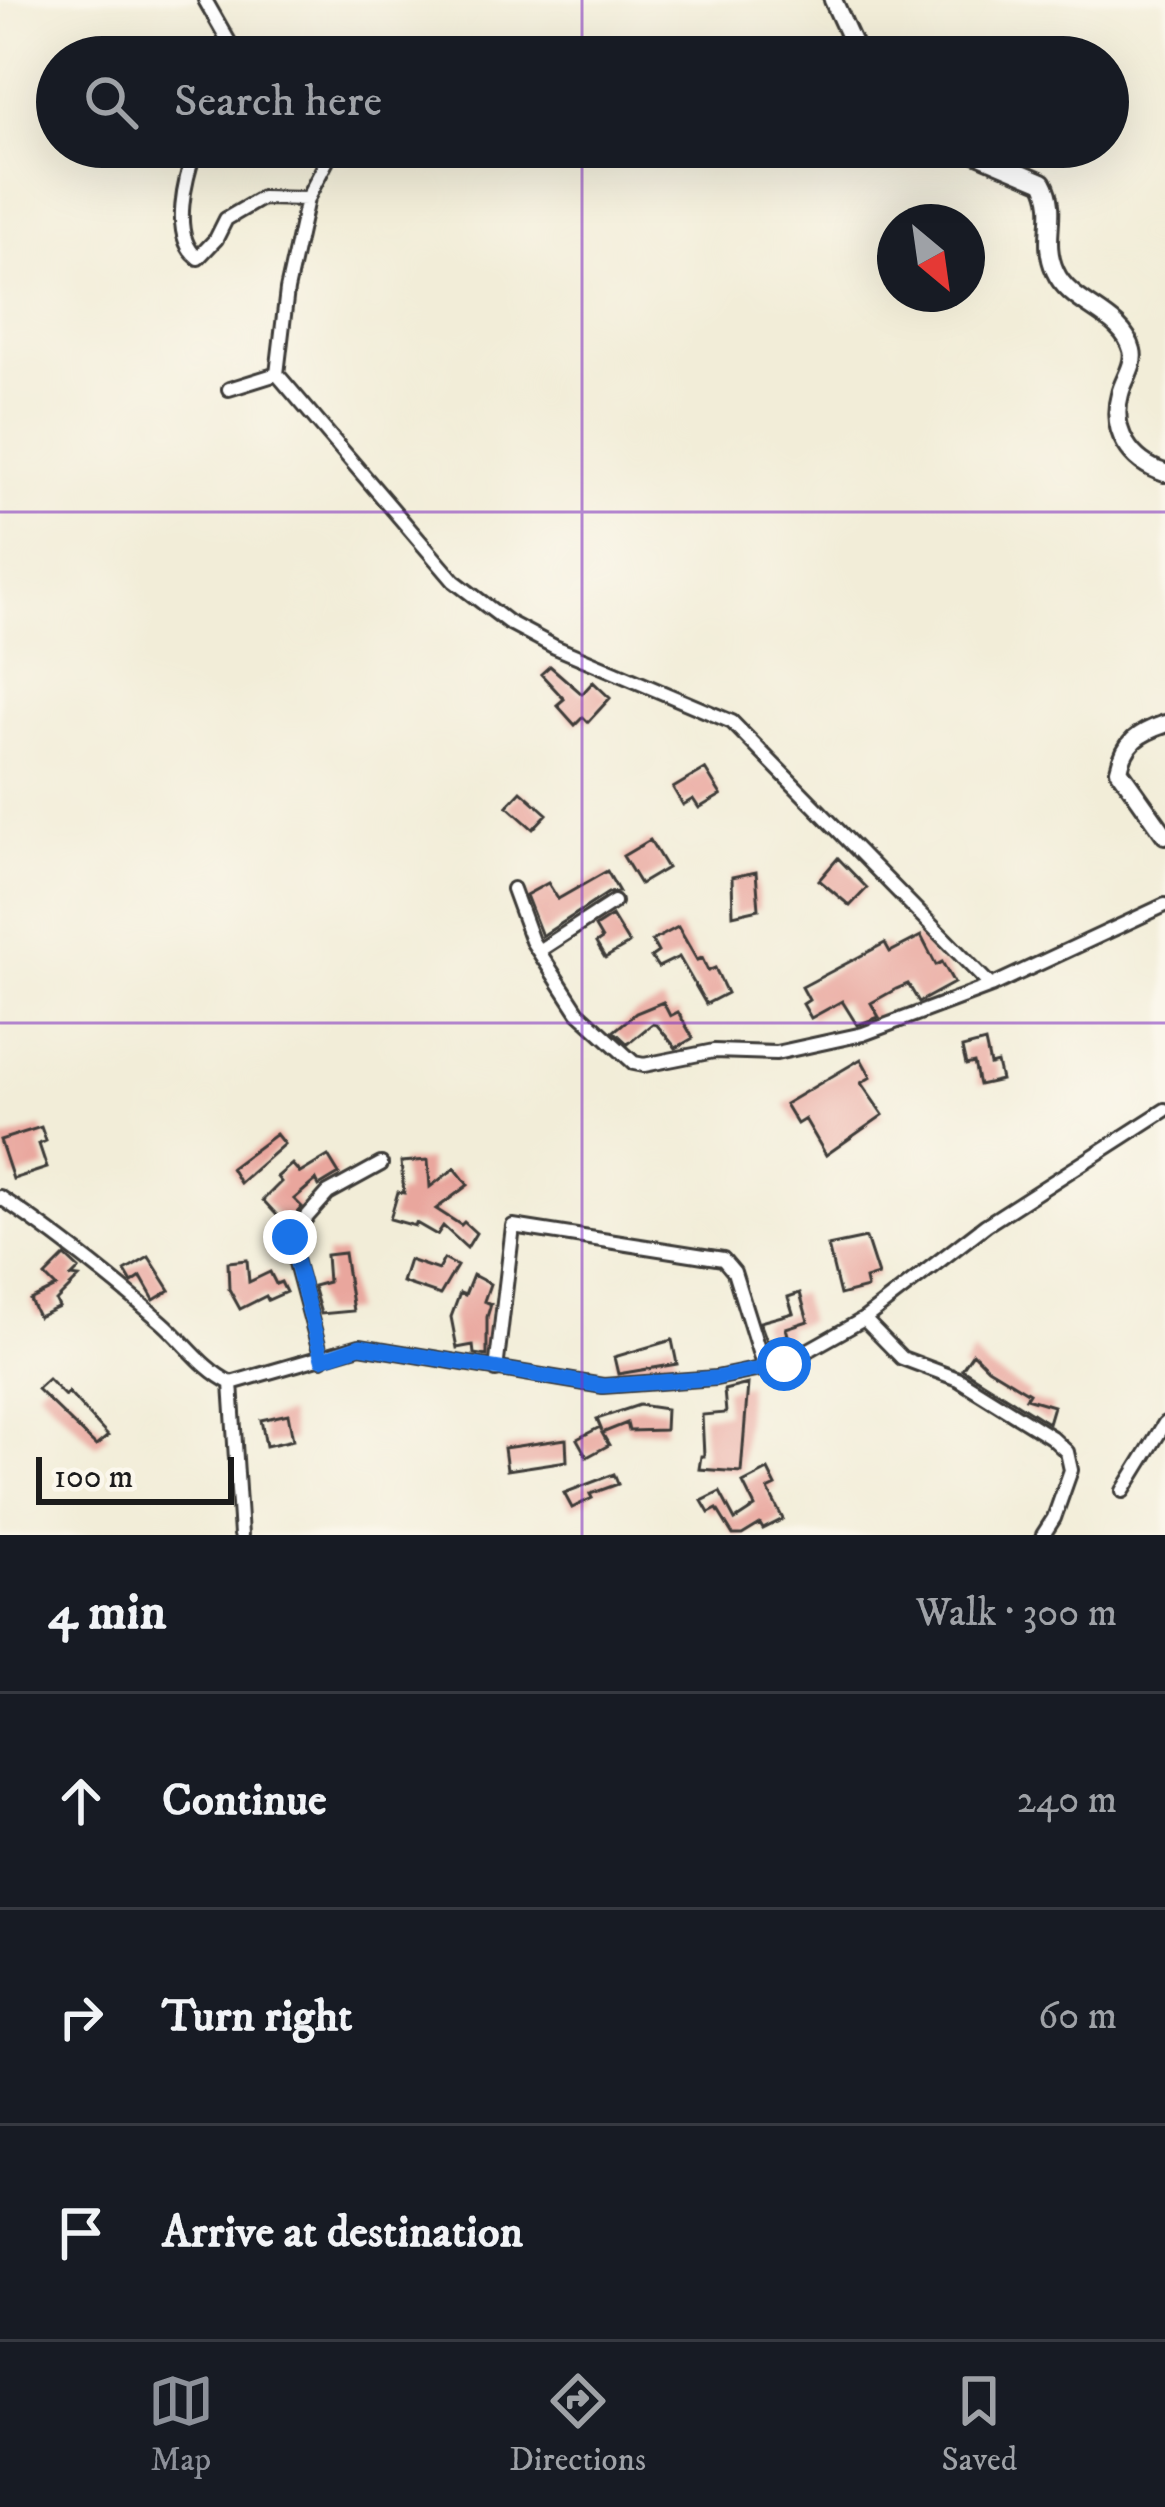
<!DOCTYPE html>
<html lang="en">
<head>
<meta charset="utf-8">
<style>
	:root { --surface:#171b24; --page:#242831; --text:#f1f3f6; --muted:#9ea1a6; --line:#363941; --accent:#8c9099 }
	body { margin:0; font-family:"IM FELL DW Pica",serif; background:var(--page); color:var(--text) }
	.compass { position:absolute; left:877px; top:204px; width:108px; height:108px; border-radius:50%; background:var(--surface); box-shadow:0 12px 48px #0002; rotate:151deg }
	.scale { position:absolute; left:36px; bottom:30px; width:198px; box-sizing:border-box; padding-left:12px; border:6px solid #1c1c1c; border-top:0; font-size:33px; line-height:42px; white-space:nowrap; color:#1c1c1c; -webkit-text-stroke:9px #fbf7ec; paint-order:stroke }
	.stop { position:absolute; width:36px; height:36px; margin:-27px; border:9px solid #1a73e8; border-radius:50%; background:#fff }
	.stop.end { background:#1a73e8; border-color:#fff; box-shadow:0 3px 12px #0008 }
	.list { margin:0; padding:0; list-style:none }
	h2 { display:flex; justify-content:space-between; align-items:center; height:156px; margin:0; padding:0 48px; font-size:51px }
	h2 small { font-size:39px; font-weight:400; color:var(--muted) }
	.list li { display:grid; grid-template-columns:78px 1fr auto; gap:36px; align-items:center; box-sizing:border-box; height:216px; padding:0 48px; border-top:3px solid var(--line) }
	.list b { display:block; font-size:45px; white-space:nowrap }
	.list em { font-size:39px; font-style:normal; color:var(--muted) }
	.icon { flex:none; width:66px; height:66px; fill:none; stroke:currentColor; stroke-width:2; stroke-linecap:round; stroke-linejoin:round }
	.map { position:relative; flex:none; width:1165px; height:1535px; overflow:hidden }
	.search { position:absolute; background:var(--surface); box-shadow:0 12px 48px #0002; left:36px; right:36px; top:36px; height:132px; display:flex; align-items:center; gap:30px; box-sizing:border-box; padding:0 42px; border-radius:66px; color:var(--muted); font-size:45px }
	.sheet { height:804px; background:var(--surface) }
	nav { display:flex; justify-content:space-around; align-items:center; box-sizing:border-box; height:168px; border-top:3px solid var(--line); background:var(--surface); font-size:33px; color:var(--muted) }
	nav a { display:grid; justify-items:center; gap:6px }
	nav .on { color:var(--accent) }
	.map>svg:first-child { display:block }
</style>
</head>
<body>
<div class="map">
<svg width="1165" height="1535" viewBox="0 0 1165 1535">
	<rect width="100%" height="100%" fill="#fbf7ec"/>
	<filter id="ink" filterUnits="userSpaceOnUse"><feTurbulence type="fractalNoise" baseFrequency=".00833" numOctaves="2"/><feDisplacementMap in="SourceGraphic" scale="24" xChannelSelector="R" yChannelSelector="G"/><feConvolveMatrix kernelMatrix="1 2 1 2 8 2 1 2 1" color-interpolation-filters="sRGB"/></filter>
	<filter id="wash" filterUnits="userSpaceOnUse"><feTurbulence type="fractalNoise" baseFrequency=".004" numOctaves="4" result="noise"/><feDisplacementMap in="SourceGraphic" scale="48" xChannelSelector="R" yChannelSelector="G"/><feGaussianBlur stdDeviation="2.7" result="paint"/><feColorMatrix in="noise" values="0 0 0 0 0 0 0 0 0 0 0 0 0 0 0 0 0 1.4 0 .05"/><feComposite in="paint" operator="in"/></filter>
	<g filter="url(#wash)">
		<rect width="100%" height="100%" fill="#f2edd8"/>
		<g id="blocks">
			<!-- building -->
			<path fill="#e9a69d" d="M550,666L582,694L593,682L610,698L588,722L583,717L575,725L557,705L564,699L541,674Z
				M705,769L721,795L699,808L693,799L683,805L673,788Z
				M521,791L547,814L533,829L507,806Z
				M650,840L667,868L640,884L623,856Z
				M838,858L867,888L850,906L819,880Z
				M607,871L619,892L608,893L542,936L526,895L548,883L558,899Z
				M756,872L759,909L733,915L732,877Z
				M612,916L629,944L605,958L596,943L602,939L595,927Z
				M678,927L697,960L702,958L708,971L715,968L727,993L706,1004L679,957L658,967L651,957L658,952L652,941Z
				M921,936L936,965L942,962L954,983L919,1002L908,984L896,989L871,1003L879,1017L860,1024L857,1025L842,1001L811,1018L803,1004L809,1000L802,987L885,943L890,952Z
				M663,1002L670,1016L678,1012L693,1038L676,1048L657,1025L652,1024L628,1044L614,1031L636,1013Z
				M985,1042L990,1065L997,1063L1001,1080L979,1085L974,1063L966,1065L962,1048Z
				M861,1059L871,1077L861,1083L883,1115L826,1155L805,1119L797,1124L785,1104Z
				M41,1127L46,1141L39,1144L47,1168L13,1179L0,1140Z
				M276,1134L284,1144L240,1183L231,1168Z
				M328,1156L339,1174L319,1186L316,1180L294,1199L302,1207L286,1225L263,1200L281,1182L277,1177L292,1164L300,1173Z
				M428,1160L430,1187L455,1168L468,1185L436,1209L461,1225L464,1222L476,1233L467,1248L443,1226L437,1235L416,1223L415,1226L390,1219L398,1192L404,1193L401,1162Z
				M866,1238L878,1275L865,1279L867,1288L840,1295L828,1246Z
				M344,1253L353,1311L321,1314L313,1286L328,1282L326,1255Z
				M65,1256L79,1269L71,1277L79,1278L56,1301L59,1307L38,1317L30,1300L56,1287L45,1276Z
				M149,1257L170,1290L154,1300L141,1277L132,1283L125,1271Z
				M444,1259L457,1266L440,1295L402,1282L409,1260L438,1270Z
				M247,1260L249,1282L270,1272L276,1284L281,1282L286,1292L268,1300L266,1296L240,1309L229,1289L228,1262Z
				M473,1275L490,1284L484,1301L491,1304L487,1317V1356L474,1354L473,1345L457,1348L451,1317L460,1293L465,1295Z
				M800,1293L808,1321L786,1328L788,1335L767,1341L760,1322L793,1313L788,1297Z
				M672,1340L677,1364L618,1374L614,1357Z
				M973,1353L988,1368L1029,1393L1026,1398L1053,1406L1048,1423L962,1369Z
				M48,1379L65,1396L68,1392L108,1436L96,1446L37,1389Z
				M748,1384L741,1472L699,1469L701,1456H704L702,1415L726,1413L724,1390Z
				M639,1405L666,1409L665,1430L629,1431L627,1423L602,1433L609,1445L587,1457L577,1439L600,1427L602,1431L597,1419Z
				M288,1414L293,1440L266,1446L261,1420Z
				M566,1439L567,1461L507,1470L504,1448Z
				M768,1470L776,1486L768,1490L783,1519L763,1529L760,1524L742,1535H733L717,1509L709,1513L702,1501L720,1492L735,1520L755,1507L743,1483Z
				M614,1474L618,1484L590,1494L592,1498L572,1508L564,1493Z"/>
		</g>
	</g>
	<g filter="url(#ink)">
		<use href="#blocks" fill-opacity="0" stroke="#3c3b38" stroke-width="3"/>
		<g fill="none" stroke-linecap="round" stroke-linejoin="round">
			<!-- minor casing -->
			<g stroke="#3c3b38" stroke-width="18">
				<path id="minor" d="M205,0L229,42L226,57
					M196,147C186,176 169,236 198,258L216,239L226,219L262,198L307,199
					M334,147L307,199L287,290L277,374L454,581L508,622L555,647L732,722L991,986
					M229,389L277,374
					M513,889L532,941L578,1012L634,1063L644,1065L714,1051L776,1053L863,1034L991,986L1165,905
					M540,950L614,902
					M0,1197C57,1235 110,1277 162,1322C185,1342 203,1370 231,1383L360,1346L603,1386L716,1378L784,1364L864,1319L986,1225L1165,1110
					M864,1319L902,1358L958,1379L1051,1437L1067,1452L1071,1470L1054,1518L1043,1535
					M322,1359L289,1237L328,1193L381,1164
					M496,1370L513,1226L723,1259L734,1272L764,1368
					M231,1383L241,1535
					M1123,1491L1165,1423"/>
			</g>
			<!-- secondary casing -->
			<g stroke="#3c3b38" stroke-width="22">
				<path id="secondary" d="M833,0L859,57
					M961,147L1043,182C1060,213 1040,238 1055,271C1070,306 1122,313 1132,350C1136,365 1123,380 1120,394C1110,431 1130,462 1165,473
					M1165,724C1138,733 1125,742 1119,770L1165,835"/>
			</g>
			<!-- minor -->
			<use href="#minor" stroke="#fff" stroke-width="12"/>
			<!-- secondary -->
			<use href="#secondary" stroke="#fff" stroke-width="16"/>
		</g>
	</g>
	<g fill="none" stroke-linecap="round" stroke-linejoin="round" filter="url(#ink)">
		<!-- route -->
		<path stroke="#1a73e8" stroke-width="15" d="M290,1237L322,1359L360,1346L603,1386L716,1378L784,1364"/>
	</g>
	<!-- grid -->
	<path fill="none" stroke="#7b2cbf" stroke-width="3" stroke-opacity="0.55" d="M582,0V57M582,147V1535M0,512H1165M0,1023H1165"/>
</svg>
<svg class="compass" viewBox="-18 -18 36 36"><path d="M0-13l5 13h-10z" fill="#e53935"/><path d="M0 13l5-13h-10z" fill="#9ea1a6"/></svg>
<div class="scale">100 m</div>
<div class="stop" style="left:784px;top:1364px"></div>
<div class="stop end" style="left:290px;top:1237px"></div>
<div class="search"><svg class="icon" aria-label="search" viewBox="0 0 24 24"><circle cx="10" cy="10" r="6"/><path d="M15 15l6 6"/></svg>Search here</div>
</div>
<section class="sheet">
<h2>4 min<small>Walk · 300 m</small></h2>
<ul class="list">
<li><svg class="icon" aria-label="ahead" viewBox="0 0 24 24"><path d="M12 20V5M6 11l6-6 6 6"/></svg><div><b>Continue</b></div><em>240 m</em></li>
<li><svg class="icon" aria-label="right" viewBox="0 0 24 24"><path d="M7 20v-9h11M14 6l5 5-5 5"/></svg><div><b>Turn right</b></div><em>60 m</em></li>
<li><svg class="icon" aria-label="arrive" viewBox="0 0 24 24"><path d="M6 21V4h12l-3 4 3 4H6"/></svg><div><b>Arrive at destination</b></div></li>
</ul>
</section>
<nav>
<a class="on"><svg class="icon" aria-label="map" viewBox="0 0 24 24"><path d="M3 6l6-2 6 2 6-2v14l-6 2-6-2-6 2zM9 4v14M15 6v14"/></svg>Map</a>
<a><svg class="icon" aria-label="directions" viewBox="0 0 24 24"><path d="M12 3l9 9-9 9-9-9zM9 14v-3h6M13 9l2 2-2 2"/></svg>Directions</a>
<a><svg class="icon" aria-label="saved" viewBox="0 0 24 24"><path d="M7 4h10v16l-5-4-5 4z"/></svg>Saved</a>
</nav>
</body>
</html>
